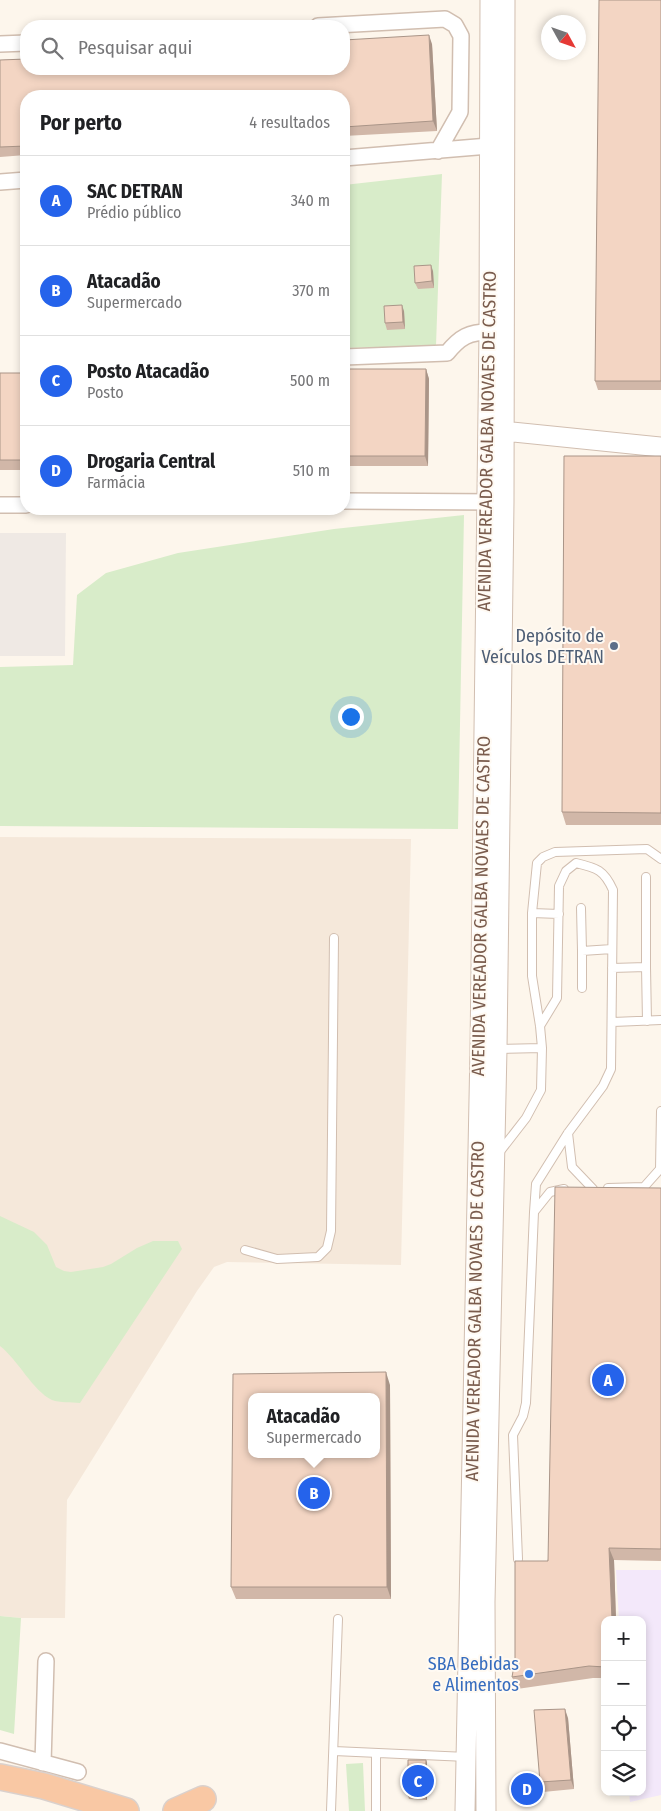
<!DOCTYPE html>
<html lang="pt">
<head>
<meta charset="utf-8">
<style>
	:root { --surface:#fff; --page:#f2f2f2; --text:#202124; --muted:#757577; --line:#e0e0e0; --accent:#2563eb }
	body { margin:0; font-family:"Fira Sans Condensed",sans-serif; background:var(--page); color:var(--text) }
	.controls { position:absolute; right:15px; bottom:15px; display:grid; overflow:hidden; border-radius:10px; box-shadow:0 2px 8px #0003 }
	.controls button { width:45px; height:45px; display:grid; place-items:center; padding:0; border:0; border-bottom:1px solid var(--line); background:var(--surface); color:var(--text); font:25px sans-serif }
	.compass { position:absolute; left:541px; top:15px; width:45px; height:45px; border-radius:50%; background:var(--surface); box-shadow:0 2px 8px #0003; rotate:130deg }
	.you { position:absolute; left:350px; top:716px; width:18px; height:18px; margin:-12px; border:4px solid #fff; border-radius:50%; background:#1a73e8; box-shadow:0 0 0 8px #1a73e833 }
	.badge { display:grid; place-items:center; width:32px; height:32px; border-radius:50%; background:var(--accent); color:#fff; font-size:16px; font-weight:700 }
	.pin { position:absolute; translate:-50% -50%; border:2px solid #fff; box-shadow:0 1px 5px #0006 }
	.popup { position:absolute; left:248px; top:1393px; width:132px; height:65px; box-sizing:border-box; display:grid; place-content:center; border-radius:10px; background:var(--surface); filter:drop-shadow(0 1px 4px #0005); font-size:16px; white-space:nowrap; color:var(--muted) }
	.popup b { font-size:19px; color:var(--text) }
	.popup::after { content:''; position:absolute; left:50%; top:100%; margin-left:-10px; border:10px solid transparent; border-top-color:var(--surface) }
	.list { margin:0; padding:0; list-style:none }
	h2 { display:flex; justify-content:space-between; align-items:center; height:65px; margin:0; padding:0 20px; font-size:21px }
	h2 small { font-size:16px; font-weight:400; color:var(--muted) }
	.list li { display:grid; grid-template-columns:32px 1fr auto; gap:15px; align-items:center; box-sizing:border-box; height:90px; padding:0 20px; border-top:1px solid var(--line) }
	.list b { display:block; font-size:19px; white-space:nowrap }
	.list p { margin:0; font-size:16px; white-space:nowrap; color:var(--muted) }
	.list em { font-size:16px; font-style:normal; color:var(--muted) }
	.icon { flex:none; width:28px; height:28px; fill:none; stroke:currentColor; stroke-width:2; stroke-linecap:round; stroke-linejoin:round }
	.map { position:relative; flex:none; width:661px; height:1811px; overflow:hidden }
	.search { position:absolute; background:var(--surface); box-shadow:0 2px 8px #0003; left:20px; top:20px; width:330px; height:55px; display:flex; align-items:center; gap:12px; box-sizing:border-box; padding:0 18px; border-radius:20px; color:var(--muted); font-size:19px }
	.panel { position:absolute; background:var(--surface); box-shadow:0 2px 8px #0003; left:20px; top:90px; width:330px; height:425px; border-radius:20px }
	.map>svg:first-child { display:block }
</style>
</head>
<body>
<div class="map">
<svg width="661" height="1811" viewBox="0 0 661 1811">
	<rect width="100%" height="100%" fill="#fdf6ec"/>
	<!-- residential -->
	<path fill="#f5e8da" d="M0,837L411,839L401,1265L227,1262L214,1267L197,1291L67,1500L65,1618H21L0,1616Z"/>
	<!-- industrial -->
	<path fill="#efe9e4" d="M0,533H66L65,656H0Z"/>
	<!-- education -->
	<path fill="#f3e8fa" d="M616,1570H661V1795L630,1802L629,1792H642V1620H619Z"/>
	<!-- green -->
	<path fill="#d8ecc9" d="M442,174L436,346L344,348V185Z
		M464,515L458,829L0,826V667L73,665L77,595L106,573L178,553L334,529Z
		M0,1216L34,1232L47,1245L56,1267L64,1271L71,1272L103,1267L111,1264L137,1248L153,1241H178L182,1249L80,1403C71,1402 60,1403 52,1400C33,1391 18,1360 0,1346Z
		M0,1616L21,1618L14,1734L0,1730Z
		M363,1763L365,1811H349L346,1764Z"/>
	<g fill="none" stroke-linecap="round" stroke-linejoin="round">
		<!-- service casing -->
		<g stroke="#d1beb0" stroke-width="10">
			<path id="service" d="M581,908L582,951
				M532,913L559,914
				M646,967L647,1021
				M612,968L646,967V877
				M582,988V951L612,949
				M613,1022L661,1020
				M497,1049L542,1048
				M568,1133L572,1167L593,1189
				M498,1154L526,1118L541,1090L542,1048L540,1026L532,976V913L537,863L543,857L555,852L647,849L661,859
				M608,1188L644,1187L660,1169L661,1111
				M534,1212L536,1184L568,1133L603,1086L611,1069L613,890C604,870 597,868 576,863L566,871L559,886L557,998L540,1026
				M245,1250L277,1259L318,1257L327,1248L331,1231L334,938
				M518,1559L513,1435L523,1416L526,1403L534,1212L550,1192L564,1189
				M334,1751L467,1757
				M376,1753V1811
				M331,1811L338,1619"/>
		</g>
		<!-- minor casing -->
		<g stroke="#d1beb0" stroke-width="18">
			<path id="minor" d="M318,26L445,19L455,25L461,36L460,112L438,151
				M0,44L26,43
				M344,158L489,146
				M0,182L26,180
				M344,357L447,353C460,337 469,332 489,332
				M344,501L497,502
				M0,505H26
				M0,1751L78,1772
				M43,1763L46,1661"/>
		</g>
		<!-- tertiary casing -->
		<g stroke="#d1beb0" stroke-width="21">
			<path id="tertiary" d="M493,430L661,447
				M465,1811L480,1049L489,332L490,0
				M486,1811L485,1602L497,1049L504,502L505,0"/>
		</g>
		<!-- trunk casing -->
		<g stroke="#dad1cd" stroke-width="28">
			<path id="trunk" d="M0,1777L44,1786L126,1811
				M176,1811L203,1799"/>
		</g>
		<!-- service -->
		<use href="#service" stroke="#fff" stroke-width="8"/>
		<!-- minor -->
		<use href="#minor" stroke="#fff" stroke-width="15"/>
		<!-- tertiary -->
		<use href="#tertiary" stroke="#fff" stroke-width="19"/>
		<!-- trunk -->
		<use href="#trunk" stroke="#f9c8a4" stroke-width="25"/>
	</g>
	<!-- wall -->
	<path fill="#d1b7a8" d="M661,0V390H598L595,381Z
		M432,44L437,131L344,136V96H26V155L0,157V60Z
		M433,271L434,288L418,289L415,283Z
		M404,311L405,329L387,330L385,323Z
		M344,369H426L429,379L428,466H344Z
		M0,373H26V470H0Z
		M661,456V825H566L562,812Z
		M661,1188V1561L614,1560L616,1620H605V1678H593L517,1689L512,1677Z
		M390,1385L391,1599H236L231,1587Z
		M568,1718L574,1789L543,1792L540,1782Z
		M426,1760L427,1763V1800L409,1799L408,1796Z"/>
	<!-- shaded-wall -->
	<path fill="#aa9588" d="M429,35L432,44L437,131L433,121Z
		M431,265L433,271L434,288L432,281Z
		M402,305L404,311L405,329L403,322Z
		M426,369L429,379L428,466L425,456Z
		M386,1372L390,1385L391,1599L387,1587Z
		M609,1548L614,1560L616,1620H612Z
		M565,1709L568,1718L574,1789L571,1780Z
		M426,1760L427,1763V1800L425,1797Z"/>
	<!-- building -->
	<path fill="#f3d5c3" stroke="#aa9588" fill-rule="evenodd" d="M599,0H661V381H595Z
		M429,35L433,121L344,127V96H26V146L0,147V60L26,59V69H344V40Z
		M431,265L432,281L415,283L414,266Z
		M402,305L403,322L385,323L384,306Z
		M344,369H426L425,456H344Z
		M0,373H26V460H0Z
		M564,456H661V813L562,812Z
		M555,1187L661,1188V1549L609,1548L612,1620H605V1667L589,1666L512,1677L515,1660V1561H548Z
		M386,1372L387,1587H231L233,1374ZM252,1397H376V1454H252Z
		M565,1709L571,1780L540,1782L534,1710Z
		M408,1760H426L425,1797L408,1796Z"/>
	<!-- markers -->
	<circle fill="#5c6f8a" stroke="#fffaf3" stroke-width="2" cx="614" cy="646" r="5"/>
	<circle fill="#3f7fe0" stroke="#fffaf3" stroke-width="2" cx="529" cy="1674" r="5"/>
	<g text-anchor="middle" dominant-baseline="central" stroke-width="4" stroke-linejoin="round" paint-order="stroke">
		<!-- street labels -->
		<g font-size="18" fill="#7a5c4d" stroke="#fffaf3">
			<text transform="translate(487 441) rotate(-89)">AVENIDA VEREADOR GALBA NOVAES DE CASTRO</text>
			<text transform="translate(481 906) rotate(-89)">AVENIDA VEREADOR GALBA NOVAES DE CASTRO</text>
			<text transform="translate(475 1311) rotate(-89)">AVENIDA VEREADOR GALBA NOVAES DE CASTRO</text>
		</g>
		<!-- service labels -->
		<g font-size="18" fill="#4e5e75" stroke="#fffaf3" text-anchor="end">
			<text x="604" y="636">Depósito de<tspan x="604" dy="21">Veículos DETRAN</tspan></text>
		</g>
		<!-- shop labels -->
		<g font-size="18" fill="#366cbe" stroke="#fffaf3" text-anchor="end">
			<text x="519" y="1664">SBA Bebidas<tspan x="519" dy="21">e Alimentos</tspan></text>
		</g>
	</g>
</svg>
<div class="controls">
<button>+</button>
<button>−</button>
<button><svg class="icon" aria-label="locate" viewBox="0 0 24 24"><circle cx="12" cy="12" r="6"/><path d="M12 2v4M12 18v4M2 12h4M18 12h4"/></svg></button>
<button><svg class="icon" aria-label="layers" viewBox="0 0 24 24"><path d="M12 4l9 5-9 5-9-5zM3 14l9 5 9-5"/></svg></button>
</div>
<svg class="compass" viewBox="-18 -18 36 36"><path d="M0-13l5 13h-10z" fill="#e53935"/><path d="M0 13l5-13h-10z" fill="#757577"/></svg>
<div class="you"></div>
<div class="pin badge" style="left:608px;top:1380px">A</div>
<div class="pin badge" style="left:314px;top:1493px">B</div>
<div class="popup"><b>Atacadão</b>Supermercado</div>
<div class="pin badge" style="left:418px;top:1781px">C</div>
<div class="pin badge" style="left:527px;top:1789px">D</div>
<div class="search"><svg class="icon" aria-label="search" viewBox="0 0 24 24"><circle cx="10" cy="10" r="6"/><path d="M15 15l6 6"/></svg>Pesquisar aqui</div>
<section class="panel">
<h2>Por perto<small>4 resultados</small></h2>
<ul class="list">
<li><span class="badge">A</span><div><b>SAC DETRAN</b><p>Prédio público</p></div><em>340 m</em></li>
<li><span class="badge">B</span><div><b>Atacadão</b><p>Supermercado</p></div><em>370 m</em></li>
<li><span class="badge">C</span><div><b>Posto Atacadão</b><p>Posto</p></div><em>500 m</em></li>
<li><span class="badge">D</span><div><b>Drogaria Central</b><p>Farmácia</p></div><em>510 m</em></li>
</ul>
</section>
</div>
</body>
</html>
